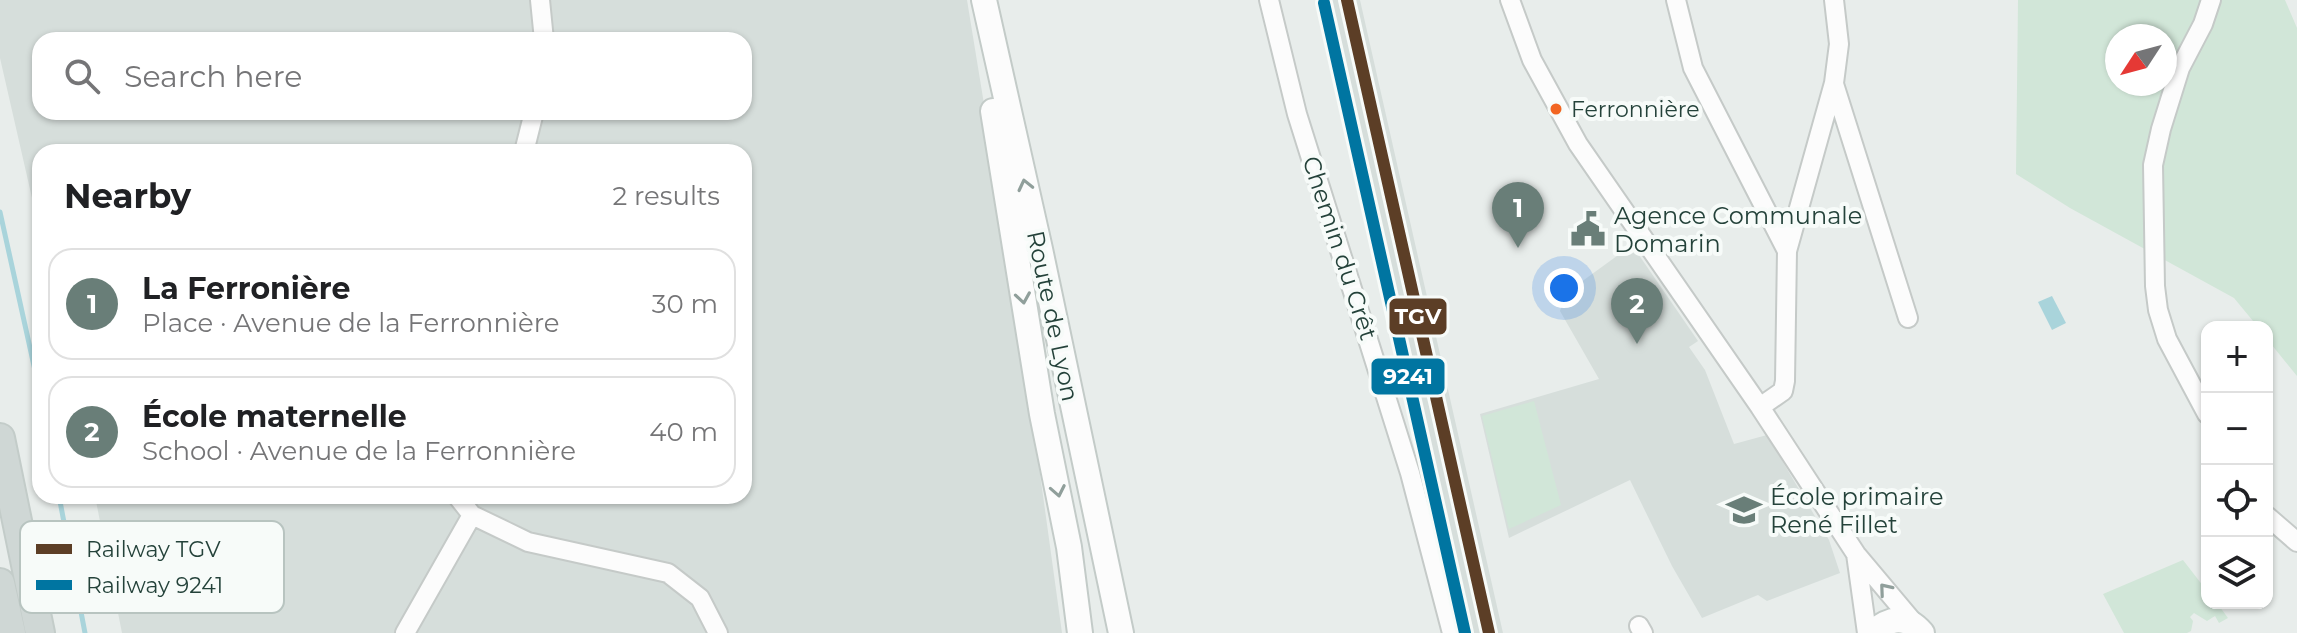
<!DOCTYPE html>
<html lang="en">
<head>
<meta charset="utf-8">
<style>
	:root { --surface:#fff; --page:#f2f2f2; --text:#202124; --muted:#757577; --line:#e0e0e0; --accent:#697e78 }
	body { margin:0; font-family:Montserrat,sans-serif; background:var(--page); color:var(--text) }
	.controls { position:absolute; right:24px; bottom:24px; display:grid; overflow:hidden; border-radius:16px; box-shadow:0 2px 6px #0004 }
	.controls button { width:72px; height:72px; display:grid; place-items:center; padding:0; border:0; border-bottom:2px solid var(--line); background:var(--surface); color:var(--text); font:40px sans-serif }
	.compass { position:absolute; left:2105px; top:24px; width:72px; height:72px; border-radius:50%; background:var(--surface); box-shadow:0 2px 6px #0004; rotate:234deg }
	.you { position:absolute; left:1564px; top:288px; width:28px; height:28px; margin:-20px; border:6px solid #fff; border-radius:50%; background:#1a73e8; box-shadow:0 0 0 12px #1a73e833 }
	.badge { display:grid; place-items:center; width:52px; height:52px; border-radius:50%; background:var(--accent); color:#fff; font-size:26px; font-weight:700 }
	.pin { position:absolute; translate:-50% -66px; filter:drop-shadow(0 2px 4px #0008) }
	.pin::after { content:''; position:absolute; top:42px; width:28px; height:24px; background:inherit; clip-path:polygon(0 0,100% 0,50% 100%) }
	.list { margin:0; padding:0; list-style:none }
	h2 { display:flex; justify-content:space-between; align-items:center; height:104px; margin:0; padding:0 32px; font-size:34px }
	h2 small { font-size:26px; font-weight:400; color:var(--muted) }
	.list li { display:grid; grid-template-columns:52px 1fr auto; gap:24px; align-items:center; box-sizing:border-box; height:112px; margin:0 16px 16px; padding:0 16px; border:2px solid var(--line); border-radius:24px }
	.list b { display:block; font-size:30px; white-space:nowrap }
	.list p { margin:0; font-size:26px; white-space:nowrap; color:var(--muted) }
	.list em { font-size:26px; font-style:normal; color:var(--muted) }
	.icon { flex:none; width:44px; height:44px; fill:none; stroke:currentColor; stroke-width:2; stroke-linecap:round; stroke-linejoin:round }
	.map { position:relative; flex:none; width:2297px; height:633px; overflow:hidden }
	.search { position:absolute; background:var(--surface); box-shadow:0 2px 6px #0004; left:32px; top:32px; width:720px; height:88px; display:flex; align-items:center; gap:20px; box-sizing:border-box; padding:0 28px; border-radius:24px; color:var(--muted); font-size:30px }
	.panel { position:absolute; background:var(--surface); box-shadow:0 2px 6px #0004; left:32px; top:144px; width:720px; height:360px; border-radius:24px }
	.map>svg:first-child { display:block }
</style>
</head>
<body>
<div class="map">
<svg width="2297" height="633" viewBox="0 0 2297 633">
	<rect width="100%" height="100%" fill="#e8edeb"/>
	<!-- built -->
	<path fill="#d6dedb" fill-rule="evenodd" d="M0,0H967L1016,300L1062,633H122L95,496H744V152H40V233L0,58ZM40,40H744V112H40Z
		M1321,0H1360L1503,633H1467L1398,348Z
		M1632,245L1698,341L1689,347L1705,370L1734,444L1767,435L1829,540L1840,573L1767,601L1758,595L1702,618L1672,566L1630,480L1509,538L1480,414L1599,379L1560,311L1566,293Z"/>
	<!-- green -->
	<path fill="#d1e6d8" fill-rule="evenodd" d="M2018,0H2285L2297,28V376L2267,339V327H2258L2234,298L2070,208L2016,174ZM2117,36H2165V84H2117Z
		M1534,401L1561,505L1509,529L1482,416Z
		M2183,560L2207,591V603H2217L2228,618L2219,623L2215,616L2207,621L2194,613L2190,617L2193,621L2191,631L2187,633H2124L2103,594Z"/>
	<!-- water -->
	<path fill="#a9d4db" d="M2052,296L2066,323L2052,330L2038,302Z"/>
	<g fill="none" stroke-linecap="round" stroke-linejoin="round">
		<!-- stream -->
		<path stroke="#a9d4db" stroke-width="5" d="M0,212L40,393
			M59,496L85,633"/>
		<!-- street casing -->
		<g stroke="#c5cac8" stroke-width="22">
			<path id="street" d="M540,0L544,40
				M1269,0L1297,114L1410,473L1452,633
				M1510,0L1532,60L1578,144L1760,407L1856,554L1914,623
				M1676,0L1693,68L1787,251
				M1834,84L1908,318
				M524,152L534,112
				M1760,407L1783,391L1785,381L1787,251L1834,83L1839,44L1834,0
				M2207,414L2167,339L2158,310L2155,286L2153,165L2161,129L2180,68L2203,24L2211,0
				M457,496L472,515L528,542L668,573L700,598L718,633
				M2267,516L2297,542
				M1856,554L1867,633
				M1639,626L1643,633
				M405,633L472,515"/>
		</g>
		<!-- secondary casing -->
		<g stroke="#c3cbc8" stroke-width="28">
			<path id="secondary" d="M984,0L1040,249L1121,633
				M993,111L1042,414L1069,547L1080,633
				M1872,633C1889,618 1906,614 1922,633"/>
		</g>
		<!-- primary casing -->
		<g stroke="#c3ccc9" stroke-width="32">
			<path id="primary" d="M0,438L40,633
				M0,583L11,633"/>
		</g>
		<!-- street -->
		<use href="#street" stroke="#fcfcfc" stroke-width="18"/>
		<!-- secondary -->
		<use href="#secondary" stroke="#fcfcfc" stroke-width="24"/>
		<!-- primary -->
		<use href="#primary" stroke="#cfd7d5" stroke-width="28"/>
		<!-- rail-1 casing -->
		<g stroke="#f7fbf9" stroke-width="18">
			<path id="rail-1" d="M1347,0L1489,633"/>
		</g>
		<!-- rail-2 casing -->
		<g stroke="#f7fbf9" stroke-width="18">
			<path id="rail-2" d="M1324,3L1465,633"/>
		</g>
		<!-- rail-1 -->
		<use href="#rail-1" stroke="#5c3e26" stroke-width="12"/>
		<!-- rail-2 -->
		<use href="#rail-2" stroke="#0075a1" stroke-width="12"/>
	</g>
	<!-- one-way arrows -->
	<defs><path id="oneway-chevron" d="M-2-3.5L2.5 0L-2 3.5" fill="none" stroke-width="1.6" stroke-linecap="round" stroke-linejoin="round" transform="scale(2)"/></defs>
	<g stroke="#909f9b">
		<use href="#oneway-chevron" transform="translate(1025 185) rotate(-103)"/>
		<use href="#oneway-chevron" transform="translate(1023 298) rotate(81)"/>
		<use href="#oneway-chevron" transform="translate(1058 491) rotate(79)"/>
		<use href="#oneway-chevron" transform="translate(1885 589) rotate(-130)"/>
	</g>
	<!-- icons -->
	<defs>
		<g id="civic-bare" transform="scale(2.76)"><path d="M-.6-6.5H3V-4.5H.6V-3L4-1V1h2V6H-6V1h2V-1L-.6-3ZM-1.2 2.5V6h2.4V2.5Z" fill="#697e78" stroke="#f7fbf9" stroke-width="2.5" paint-order="stroke"/></g>
		<g id="school-bare" transform="scale(2.76)"><path d="M0-5L7-2L0 1L-7-2ZM-4 1L0 2.5L4 1V4Q0 6-4 4Z" fill="#697e78" stroke="#f7fbf9" stroke-width="2.5" paint-order="stroke"/></g>
	</defs>
	<g fill-rule="evenodd">
		<use href="#civic-bare" x="1588" y="229"/>
		<use href="#school-bare" x="1744" y="510"/>
	</g>
	<!-- markers -->
	<circle fill="#f26522" stroke="#f7fbf9" stroke-width="3" cx="1556" cy="109" r="7"/>
	<g text-anchor="middle" dominant-baseline="central" stroke-width="8" stroke-linejoin="round" paint-order="stroke">
		<!-- bus labels -->
		<g font-size="22" fill="#24423a" stroke="#f7fbf9" text-anchor="start">
			<text x="1571" y="109">Ferronnière</text>
		</g>
		<!-- poi labels -->
		<g font-size="24" fill="#24423a" stroke="#f7fbf9" text-anchor="start">
			<text x="1614" y="215">Agence Communale<tspan x="1614" dy="28">Domarin</tspan></text>
			<text x="1770" y="496">École primaire<tspan x="1770" dy="28">René Fillet</tspan></text>
		</g>
		<!-- street labels -->
		<g font-size="24" fill="#24423a" stroke="#f7fbf9">
			<text transform="translate(1340 248) rotate(72)">Chemin du Crêt</text>
			<text transform="translate(1053 316) rotate(78)">Route de Lyon</text>
		</g>
	</g>
	<!-- legend -->
	<rect x="20" y="521" width="264" height="92" rx="12" fill="#f7fbf9" stroke="#b8c4c0" stroke-width="2"/>
	<rect x="36" y="544" width="36" height="10" fill="#5c3e26"/>
	<rect x="36" y="580" width="36" height="10" fill="#0075a1"/>
	<g font-size="22" fill="#24423a">
		<text x="86" y="557">Railway TGV</text>
		<text x="86" y="593">Railway 9241</text>
	</g>
	<g stroke="#f7fbf9" stroke-width="3">
		<rect x="1388" y="297" width="60" height="39" rx="8" fill="#5c3e26"/>
		<rect x="1370" y="357" width="76" height="39" rx="8" fill="#0075a1"/>
	</g>
	<g font-size="22" text-anchor="middle" font-weight="bold" fill="#fff">
		<text x="1418" y="324">TGV</text>
		<text x="1408" y="384">9241</text>
	</g>
</svg>
<div class="controls">
<button>+</button>
<button>−</button>
<button><svg class="icon" aria-label="locate" viewBox="0 0 24 24"><circle cx="12" cy="12" r="6"/><path d="M12 2v4M12 18v4M2 12h4M18 12h4"/></svg></button>
<button><svg class="icon" aria-label="layers" viewBox="0 0 24 24"><path d="M12 4l9 5-9 5-9-5zM3 14l9 5 9-5"/></svg></button>
</div>
<svg class="compass" viewBox="-18 -18 36 36"><path d="M0-13l5 13h-10z" fill="#e53935"/><path d="M0 13l5-13h-10z" fill="#757577"/></svg>
<div class="you"></div>
<div class="pin badge" style="left:1518px;top:248px">1</div>
<div class="pin badge" style="left:1637px;top:344px">2</div>
<div class="search"><svg class="icon" aria-label="search" viewBox="0 0 24 24"><circle cx="10" cy="10" r="6"/><path d="M15 15l6 6"/></svg>Search here</div>
<section class="panel">
<h2>Nearby<small>2 results</small></h2>
<ul class="list">
<li><span class="badge">1</span><div><b>La Ferronière</b><p>Place · Avenue de la Ferronnière</p></div><em>30 m</em></li>
<li><span class="badge">2</span><div><b>École maternelle</b><p>School · Avenue de la Ferronnière</p></div><em>40 m</em></li>
</ul>
</section>
</div>
</body>
</html>
